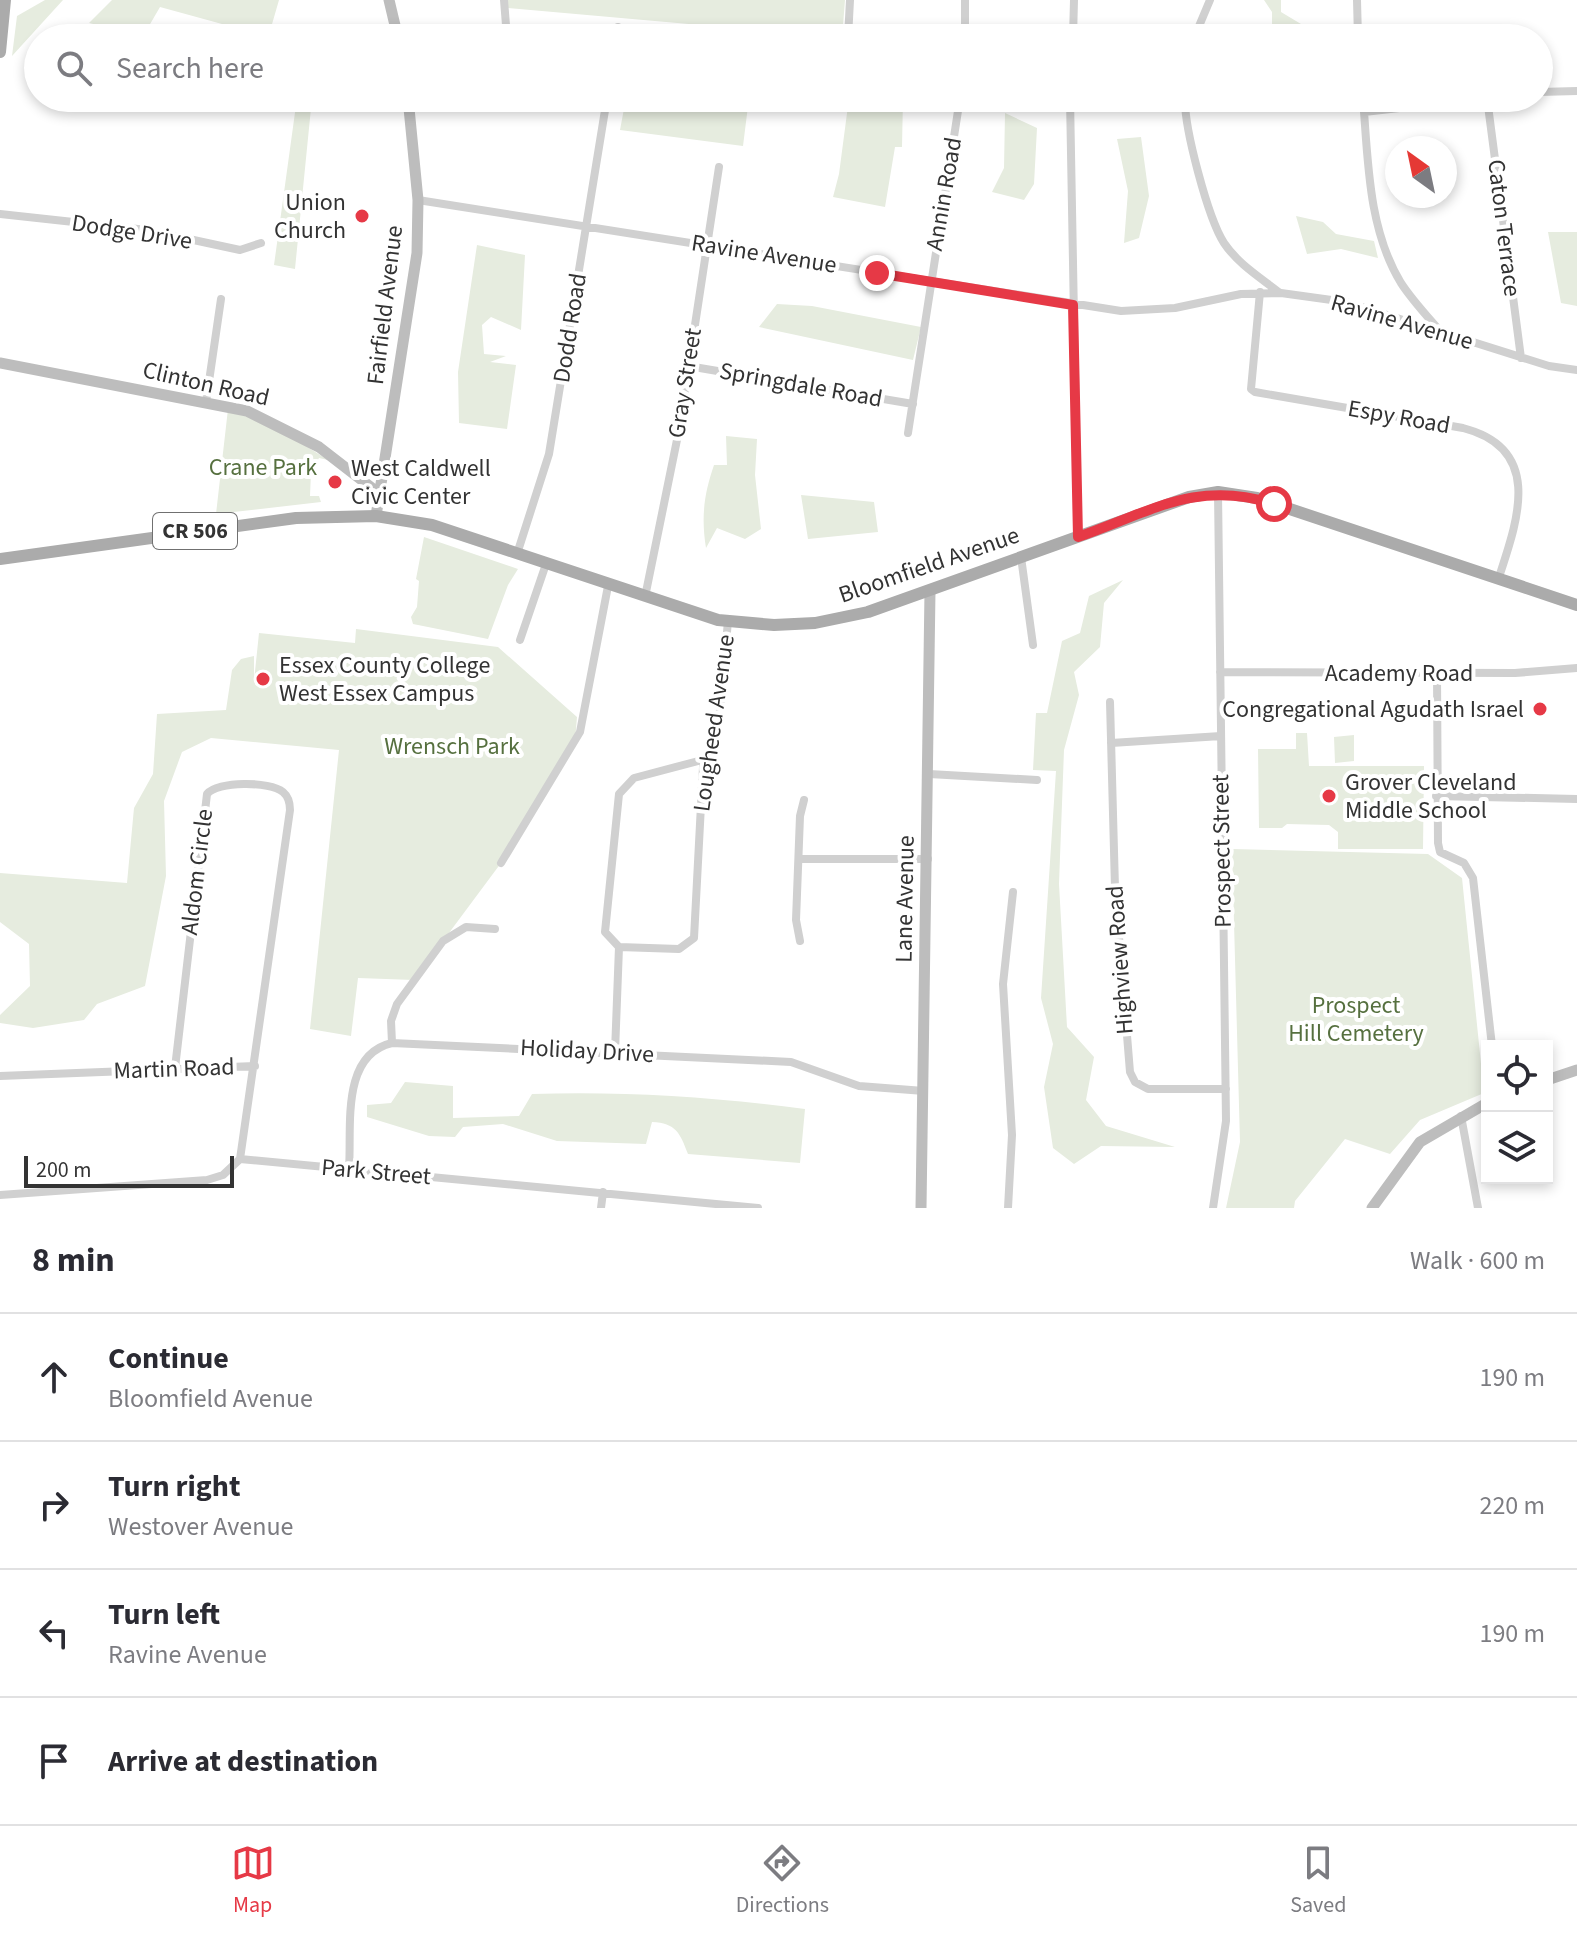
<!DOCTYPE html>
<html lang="en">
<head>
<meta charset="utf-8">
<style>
	:root { --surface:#fff; --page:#f2f2f3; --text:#2b2b33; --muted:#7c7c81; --line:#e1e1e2; --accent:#e63946 }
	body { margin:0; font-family:"Source Sans 3",sans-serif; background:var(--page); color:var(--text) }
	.controls { position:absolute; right:24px; bottom:24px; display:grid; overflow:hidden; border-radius:0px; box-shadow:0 4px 12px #0003 }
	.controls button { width:72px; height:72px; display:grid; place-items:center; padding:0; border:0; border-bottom:2px solid var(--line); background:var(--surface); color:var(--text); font:40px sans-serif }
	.compass { position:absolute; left:1385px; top:136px; width:72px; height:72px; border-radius:50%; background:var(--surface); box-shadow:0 4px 12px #0003; rotate:327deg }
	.scale { position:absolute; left:24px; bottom:20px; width:210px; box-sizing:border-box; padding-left:8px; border:4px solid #333; border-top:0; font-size:22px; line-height:28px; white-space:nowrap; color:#333; -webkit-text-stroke:6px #fff; paint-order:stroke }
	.stop { position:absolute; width:24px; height:24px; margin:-18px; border:6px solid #e63946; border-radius:50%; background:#fff }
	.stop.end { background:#e63946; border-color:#fff; box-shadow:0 2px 8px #0008 }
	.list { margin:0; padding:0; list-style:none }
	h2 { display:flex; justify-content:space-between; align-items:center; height:104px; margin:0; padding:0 32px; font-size:34px }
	h2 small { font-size:26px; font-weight:400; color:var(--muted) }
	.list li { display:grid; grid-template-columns:52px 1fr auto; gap:24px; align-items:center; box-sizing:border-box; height:128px; padding:0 32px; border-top:2px solid var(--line) }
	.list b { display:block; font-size:30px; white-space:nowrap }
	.list p { margin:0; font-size:26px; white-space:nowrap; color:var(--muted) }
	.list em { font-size:26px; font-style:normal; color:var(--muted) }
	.icon { flex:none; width:44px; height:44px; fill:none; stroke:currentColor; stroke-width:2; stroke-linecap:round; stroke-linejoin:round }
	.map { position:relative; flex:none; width:1577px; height:1208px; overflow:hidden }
	.search { position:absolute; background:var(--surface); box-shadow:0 4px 12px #0003; left:24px; right:24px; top:24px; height:88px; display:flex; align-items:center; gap:20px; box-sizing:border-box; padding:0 28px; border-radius:44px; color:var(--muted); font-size:30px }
	.sheet { height:616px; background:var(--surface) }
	nav { display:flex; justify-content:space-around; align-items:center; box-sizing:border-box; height:112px; border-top:2px solid var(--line); background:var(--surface); font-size:22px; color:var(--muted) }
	nav a { display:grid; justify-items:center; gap:4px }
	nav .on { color:var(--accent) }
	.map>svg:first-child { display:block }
</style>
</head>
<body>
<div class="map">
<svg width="1577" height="1208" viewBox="0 0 1577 1208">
	<rect width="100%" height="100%" fill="#fff"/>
	<!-- green -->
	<path fill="#e6ecdf" d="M45,0H63L12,56L17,16Z
		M112,0H279L268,38H244L222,24L160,7L142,38H121L114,29L89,23Z
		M505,0H845L842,38H759L700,25L508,8Z
		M1264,0H1281V12L1301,24L1300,38H1272V12Z
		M297,98H312L295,269L274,265Z
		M626,98H749L743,146L620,130Z
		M849,98H903L902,147H895L885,207L833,197L839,174Z
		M1005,113L1037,128L1034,184L1024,200L992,192L1004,168Z
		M1141,137L1149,196L1139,238L1124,243L1128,191L1117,139Z
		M1296,216L1323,222L1336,234L1374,241L1378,258L1341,249L1307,254Z
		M1548,232H1577V306L1561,303Z
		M477,245L525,255L521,330L491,317L482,325L484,354L506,356L490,362L516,365L507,429L459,423L458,372Z
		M777,304L812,306L921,327L913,360L759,327Z
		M228,409L268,422L328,460L319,458L311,472L310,496H319L321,502L216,514Z
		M726,436L757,439L755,475L761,529L745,539L717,528L706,548C701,517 704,494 714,465H727Z
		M801,495L874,502L878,532L808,539Z
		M424,537L518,569L508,585L488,639L413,624L411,617L417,607L419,581L416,579Z
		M1123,580L1104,603L1100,647L1074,672L1079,695L1064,750L1059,884L1067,1027L1094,1057L1086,1100L1106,1126L1175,1147L1101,1146L1074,1164L1053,1148L1044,1087L1053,1044L1041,998L1056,771L1033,770L1036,713H1047L1062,641L1080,633L1089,596Z
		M356,629L498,647L577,717L575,741L501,863L414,980L358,978L351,1036L310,1029L339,750L211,738L182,752L164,801L166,876L145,986L97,1004L84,1020L33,1028L0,1023V1015L30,986L29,944L0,922V873L127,883L134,808L153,774L157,714L226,710L232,670L241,659L254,656V681L259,633L355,643Z
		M1296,733H1307L1309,766H1424L1423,849H1338V832L1329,825L1287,824L1282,828H1259L1258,749H1296Z
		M1354,735V761L1335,763L1334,737Z
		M1232,849L1428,854L1462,878L1484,1093L1420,1120L1390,1154L1345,1139L1295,1201L1294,1208H1226L1240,1142Z
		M405,1082L453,1086V1118L519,1116L532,1094C624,1091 713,1097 805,1109L800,1163L688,1154C680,1133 676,1123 652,1122L646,1144L557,1141L503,1124L463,1127L455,1137L429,1136L367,1117V1105L391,1103Z"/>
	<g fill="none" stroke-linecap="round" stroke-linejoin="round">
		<!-- street -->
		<path stroke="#d0d0d0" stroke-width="8" d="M504,0L507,38
			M965,0V38
			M1357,0L1358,38
			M616,38L618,27
			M848,38L850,0
			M1073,38L1074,0
			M1194,38L1210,0
			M1539,92L1577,91
			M1070,98L1078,537
			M1185,98C1184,128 1208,218 1224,243C1238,264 1261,278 1280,293
			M1363,98C1368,160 1368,229 1401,283C1412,300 1427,316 1440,331
			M1487,98L1521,358
			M1364,112L1488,98
			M418,200L1121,311L1175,308L1241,294L1281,293L1346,302L1549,366L1577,370
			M0,214L147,230L240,250L261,243
			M1260,292L1251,389L1255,392L1463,428C1545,449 1517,522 1498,580
			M688,366L913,404
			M206,402L221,299
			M908,433L960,98
			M517,554L549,454L607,98
			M1021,557L1033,645
			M645,597L679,430L719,167
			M520,640L546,564
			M1220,672L1515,673L1577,668
			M1437,673L1438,843L1440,852L1464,863L1473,878L1492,1046
			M1110,702L1115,888L1130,1072L1135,1082L1148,1089H1226
			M1111,743L1221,736
			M929,774L1037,780
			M1436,796L1577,799
			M799,859H928
			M501,863L580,732L608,586
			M800,941L796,920L800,816L804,800
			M619,947L679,949L694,938L703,767L718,731L728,621
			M392,1043L391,1021L397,1004L443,941L466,927L495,929
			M615,1052L619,947L605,932L619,794L634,778L706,759
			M175,1068L207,794C217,781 270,781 283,792C289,797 290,803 290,810L240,1159
			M0,1076L255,1066
			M1461,1116L1478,1208
			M349,1169C352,1128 340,1055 392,1043L791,1062L859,1086L924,1091
			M0,1195L207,1180L223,1175L240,1159L758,1208
			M601,1208L603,1192
			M1008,1208L1012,1135L1003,984L1013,892
			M1213,1208L1226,1121L1218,492"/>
		<!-- secondary -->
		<path stroke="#bdbdbd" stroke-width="11" d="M389,0L398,38
			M0,363L247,411L319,447L381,495
			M376,516L417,253L418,200L408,98
			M1547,1080L1577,1070
			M921,1208L930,591
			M1372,1208L1420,1142L1487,1103"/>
		<!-- primary -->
		<path stroke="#ababab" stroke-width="12" d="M0,52L5,0
			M0,559L296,518L376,516L432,525L718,620L774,625L815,623L868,612L1189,497L1218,492L1257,498L1577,605"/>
	</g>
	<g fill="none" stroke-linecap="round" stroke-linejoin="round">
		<!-- route -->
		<path stroke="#e63946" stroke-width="10" d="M877,273L1073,305L1078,537C1150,512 1197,479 1274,504"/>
	</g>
	<!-- markers -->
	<g fill="#e63946" stroke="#fff" stroke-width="3">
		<circle cx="362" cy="216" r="8"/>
		<circle cx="335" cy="482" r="8"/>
		<circle cx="263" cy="679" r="8"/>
		<circle cx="1540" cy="709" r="8"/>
		<circle cx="1329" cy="796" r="8"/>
	</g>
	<g text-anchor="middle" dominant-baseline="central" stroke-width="8" stroke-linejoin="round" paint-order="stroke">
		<!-- shield labels -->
		<rect fill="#fff" stroke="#707070" stroke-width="2" x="153" y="513" width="84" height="36" rx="6"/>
		<g font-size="22" font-weight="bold" fill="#333">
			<text x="195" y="531">CR 506</text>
		</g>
		<!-- street labels -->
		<g font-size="24" fill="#333" stroke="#fff">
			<text transform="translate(944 194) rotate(-80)">Annin Road</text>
			<text transform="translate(1504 228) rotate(83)">Caton Terrace</text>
			<text transform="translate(132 232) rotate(9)">Dodge Drive</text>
			<text transform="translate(764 254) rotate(9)">Ravine Avenue</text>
			<text transform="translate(385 305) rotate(-83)">Fairfield Avenue</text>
			<text transform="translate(1402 322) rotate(16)">Ravine Avenue</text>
			<text transform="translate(570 328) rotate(-81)">Dodd Road</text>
			<text transform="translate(685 383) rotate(-81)">Gray Street</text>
			<text transform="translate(206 384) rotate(13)">Clinton Road</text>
			<text transform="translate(801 385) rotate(10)">Springdale Road</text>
			<text transform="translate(1399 417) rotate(10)">Espy Road</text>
			<text transform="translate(929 565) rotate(-19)">Bloomfield Avenue</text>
			<text x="1399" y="673">Academy Road</text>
			<text transform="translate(714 723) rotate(-82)">Lougheed Avenue</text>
			<text transform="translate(1222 851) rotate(-91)">Prospect Street</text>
			<text transform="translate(197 872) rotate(-83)">Aldom Circle</text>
			<text transform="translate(905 899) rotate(-89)">Lane Avenue</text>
			<text transform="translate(1120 960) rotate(-94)">Highview Road</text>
			<text transform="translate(587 1051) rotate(3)">Holiday Drive</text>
			<text transform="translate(174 1069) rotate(-2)">Martin Road</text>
			<text transform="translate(376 1172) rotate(5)">Park Street</text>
		</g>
		<!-- poi labels -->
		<g font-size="24" fill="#333" stroke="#fff" text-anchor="start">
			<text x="346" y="202" text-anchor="end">Union<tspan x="346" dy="28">Church</tspan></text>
			<text x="351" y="468">West Caldwell<tspan x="351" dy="28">Civic Center</tspan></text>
			<text x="279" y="665">Essex County College<tspan x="279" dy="28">West Essex Campus</tspan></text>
			<text x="1524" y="709" text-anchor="end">Congregational Agudath Israel</text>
			<text x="1345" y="782">Grover Cleveland<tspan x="1345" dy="28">Middle School</tspan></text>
		</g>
		<!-- park labels -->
		<g font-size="24" fill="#56703f" stroke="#fff">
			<text x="263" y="467">Crane Park</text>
			<text x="452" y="746">Wrensch Park</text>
			<text x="1356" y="1005">Prospect<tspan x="1356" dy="28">Hill Cemetery</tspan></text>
		</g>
	</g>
</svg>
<div class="controls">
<button><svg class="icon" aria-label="locate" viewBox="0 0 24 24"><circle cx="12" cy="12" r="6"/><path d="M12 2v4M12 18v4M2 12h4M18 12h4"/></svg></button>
<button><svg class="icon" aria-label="layers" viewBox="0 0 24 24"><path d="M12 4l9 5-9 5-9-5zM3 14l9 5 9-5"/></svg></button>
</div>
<svg class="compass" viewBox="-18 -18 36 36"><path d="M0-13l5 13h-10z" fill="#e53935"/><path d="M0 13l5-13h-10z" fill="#7c7c81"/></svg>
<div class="scale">200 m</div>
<div class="stop" style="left:1274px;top:504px"></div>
<div class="stop end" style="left:877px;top:273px"></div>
<div class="search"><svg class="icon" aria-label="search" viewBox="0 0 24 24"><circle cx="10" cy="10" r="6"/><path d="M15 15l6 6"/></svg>Search here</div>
</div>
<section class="sheet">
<h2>8 min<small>Walk · 600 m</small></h2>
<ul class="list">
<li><svg class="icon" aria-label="ahead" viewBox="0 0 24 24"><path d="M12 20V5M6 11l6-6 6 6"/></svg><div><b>Continue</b><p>Bloomfield Avenue</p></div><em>190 m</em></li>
<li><svg class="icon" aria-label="right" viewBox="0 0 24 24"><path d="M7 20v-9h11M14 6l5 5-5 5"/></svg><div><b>Turn right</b><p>Westover Avenue</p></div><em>220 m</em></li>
<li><svg class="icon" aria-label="left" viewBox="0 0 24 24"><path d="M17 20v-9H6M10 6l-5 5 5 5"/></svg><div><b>Turn left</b><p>Ravine Avenue</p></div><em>190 m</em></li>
<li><svg class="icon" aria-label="arrive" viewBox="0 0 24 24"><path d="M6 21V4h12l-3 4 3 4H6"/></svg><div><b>Arrive at destination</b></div></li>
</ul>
</section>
<nav>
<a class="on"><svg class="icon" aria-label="map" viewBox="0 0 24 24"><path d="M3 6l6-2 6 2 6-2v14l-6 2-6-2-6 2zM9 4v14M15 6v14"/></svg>Map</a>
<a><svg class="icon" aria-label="directions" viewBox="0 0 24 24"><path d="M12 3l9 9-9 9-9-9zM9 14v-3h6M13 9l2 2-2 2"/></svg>Directions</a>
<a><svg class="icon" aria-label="saved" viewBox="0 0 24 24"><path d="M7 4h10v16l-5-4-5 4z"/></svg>Saved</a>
</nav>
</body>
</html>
